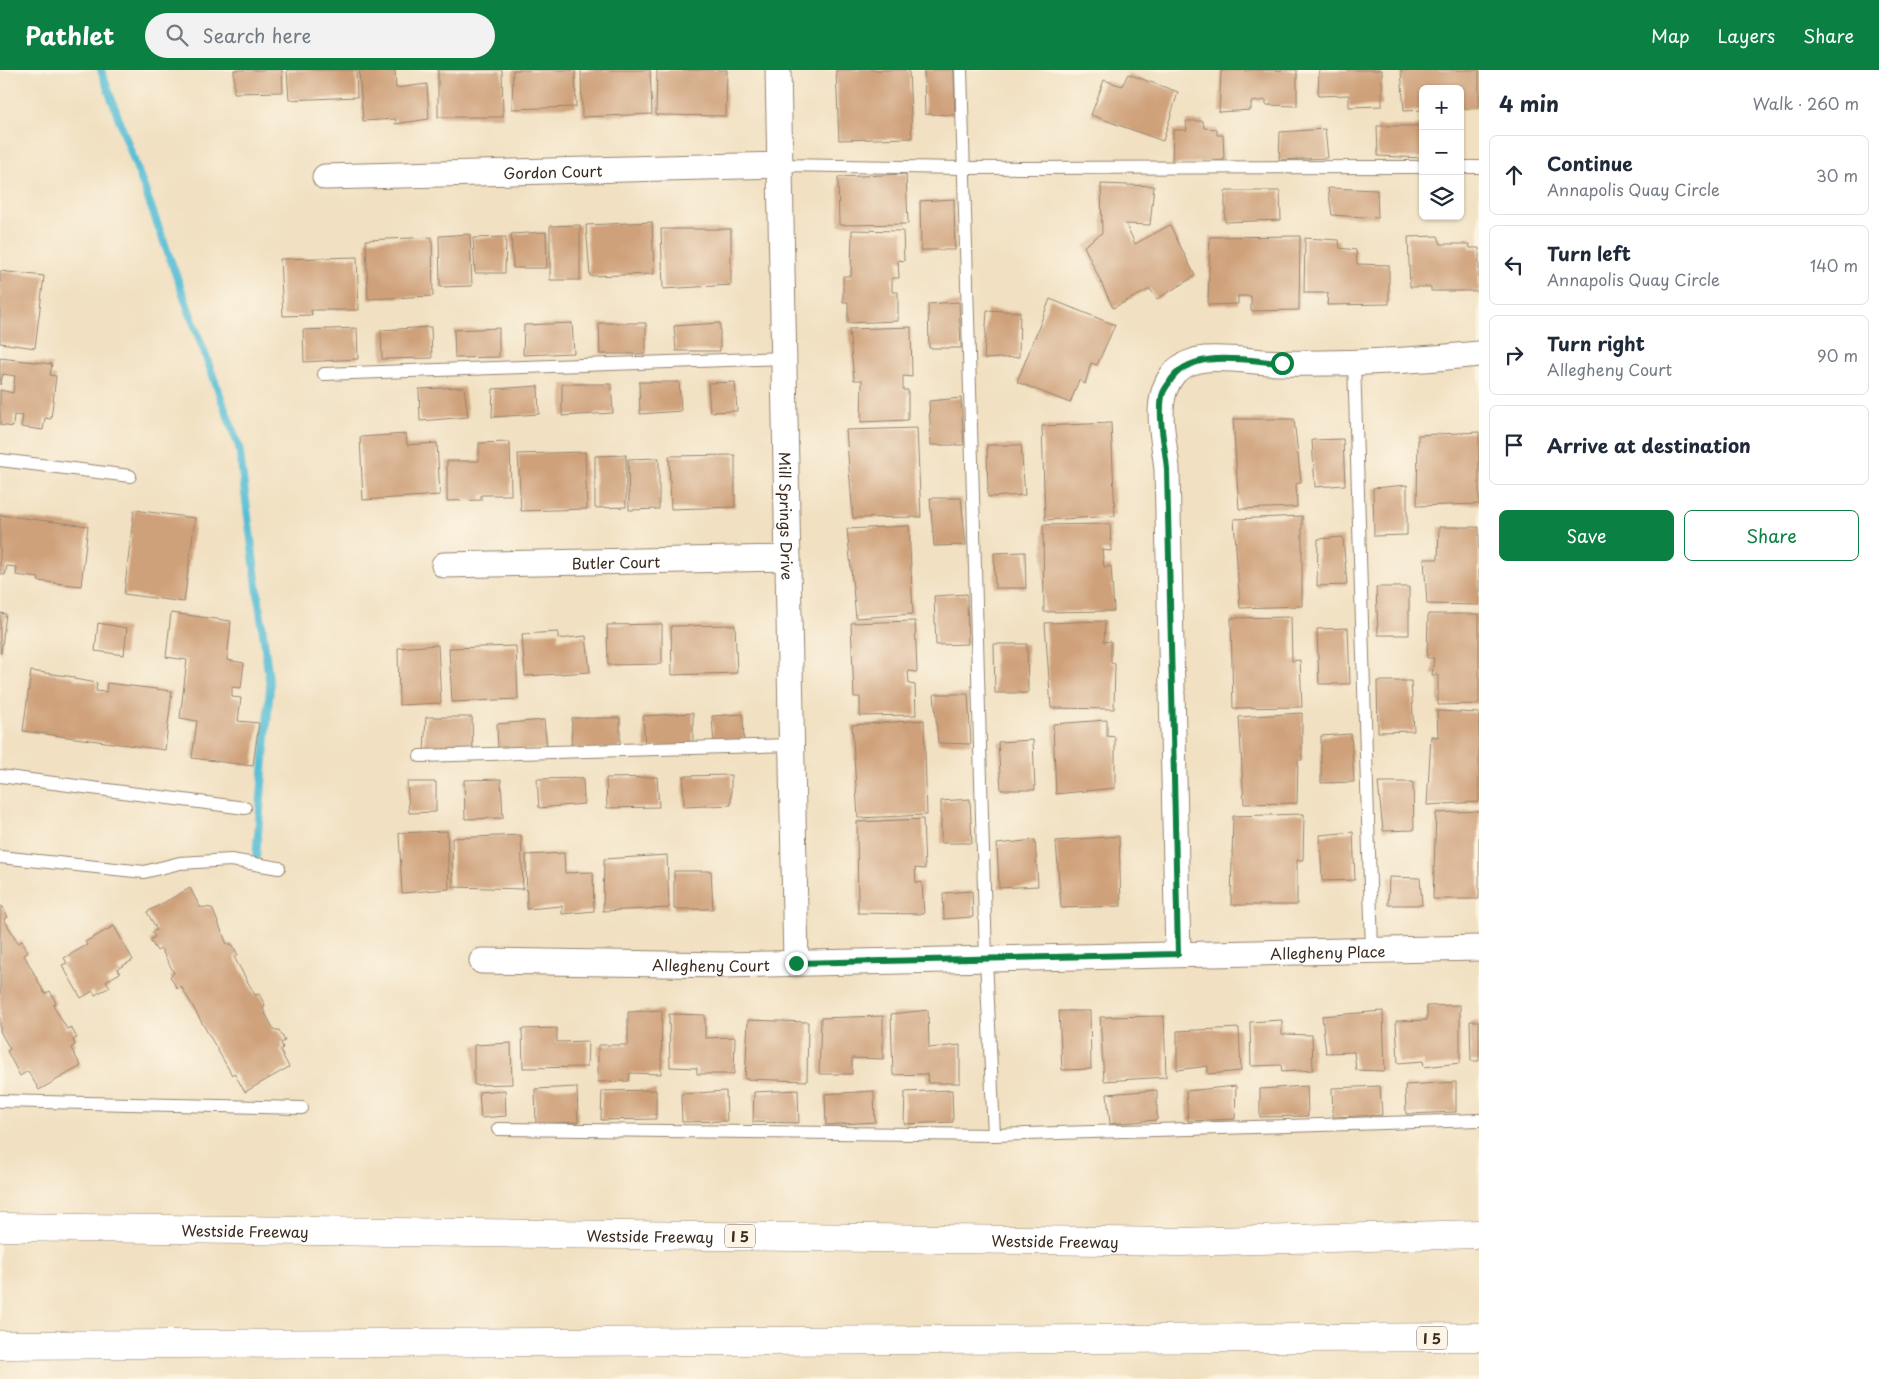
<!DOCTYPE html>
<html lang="en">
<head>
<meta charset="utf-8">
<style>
	:root { --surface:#fff; --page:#f2f2f3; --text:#1f2937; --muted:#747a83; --line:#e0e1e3; --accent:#0b8043 }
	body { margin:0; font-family:"Playpen Sans",sans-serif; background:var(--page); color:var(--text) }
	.controls { position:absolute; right:15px; top:15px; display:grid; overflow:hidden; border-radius:8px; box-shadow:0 1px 4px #0004 }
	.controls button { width:45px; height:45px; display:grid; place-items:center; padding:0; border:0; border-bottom:1px solid var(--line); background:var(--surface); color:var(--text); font:25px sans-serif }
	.stop { position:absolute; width:15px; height:15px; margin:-11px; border:4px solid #0b8043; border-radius:50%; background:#fff }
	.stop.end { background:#0b8043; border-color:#fff; box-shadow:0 1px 5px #0008 }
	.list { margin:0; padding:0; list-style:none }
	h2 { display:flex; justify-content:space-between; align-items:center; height:65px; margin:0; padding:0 20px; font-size:21px }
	h2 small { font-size:16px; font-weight:400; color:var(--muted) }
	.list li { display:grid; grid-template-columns:32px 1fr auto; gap:15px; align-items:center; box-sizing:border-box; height:80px; margin:0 10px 10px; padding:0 10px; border:1px solid var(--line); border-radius:8px }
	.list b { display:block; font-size:19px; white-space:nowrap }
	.list p { margin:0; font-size:16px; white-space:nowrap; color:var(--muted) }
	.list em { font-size:16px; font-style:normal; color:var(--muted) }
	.actions { display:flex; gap:10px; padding:15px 20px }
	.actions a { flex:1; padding:11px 0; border:1px solid var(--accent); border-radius:8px; text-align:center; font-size:18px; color:var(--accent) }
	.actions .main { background:var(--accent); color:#fff }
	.icon { flex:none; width:28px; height:28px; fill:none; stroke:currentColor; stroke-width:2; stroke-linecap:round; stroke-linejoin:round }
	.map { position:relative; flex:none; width:1479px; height:1309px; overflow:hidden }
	header { display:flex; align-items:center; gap:30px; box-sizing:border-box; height:70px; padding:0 25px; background:var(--accent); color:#fff }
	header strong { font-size:24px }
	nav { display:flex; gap:28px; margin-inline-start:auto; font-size:18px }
	.search { width:350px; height:45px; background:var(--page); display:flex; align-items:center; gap:12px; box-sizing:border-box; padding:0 18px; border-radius:28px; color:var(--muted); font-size:19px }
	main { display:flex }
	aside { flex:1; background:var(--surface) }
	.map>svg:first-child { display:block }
</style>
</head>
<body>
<header>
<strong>Pathlet</strong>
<div class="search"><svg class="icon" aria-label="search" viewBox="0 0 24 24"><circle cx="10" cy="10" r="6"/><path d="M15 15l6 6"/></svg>Search here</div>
<nav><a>Map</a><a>Layers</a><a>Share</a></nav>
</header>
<main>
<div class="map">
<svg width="1479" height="1309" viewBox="0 0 1479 1309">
	<rect width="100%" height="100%" fill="#fcf5e5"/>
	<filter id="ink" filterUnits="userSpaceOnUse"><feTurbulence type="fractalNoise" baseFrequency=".02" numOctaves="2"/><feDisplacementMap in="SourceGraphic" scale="10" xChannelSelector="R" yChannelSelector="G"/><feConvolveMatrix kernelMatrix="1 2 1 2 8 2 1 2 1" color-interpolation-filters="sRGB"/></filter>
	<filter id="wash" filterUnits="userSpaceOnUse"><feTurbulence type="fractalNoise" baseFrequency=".0096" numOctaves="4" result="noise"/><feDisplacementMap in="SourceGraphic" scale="20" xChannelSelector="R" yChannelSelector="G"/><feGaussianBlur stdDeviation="1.12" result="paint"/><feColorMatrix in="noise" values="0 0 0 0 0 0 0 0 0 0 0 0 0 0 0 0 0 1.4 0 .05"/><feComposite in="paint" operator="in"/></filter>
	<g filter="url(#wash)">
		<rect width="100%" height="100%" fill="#f1e0c1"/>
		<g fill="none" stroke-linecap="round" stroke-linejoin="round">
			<!-- stream -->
			<path stroke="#57bed5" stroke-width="8" d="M101,0L239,377L270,617L256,788"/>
		</g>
		<g id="blocks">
			<!-- building -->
			<path fill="#cfa17a" d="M234,0H282L283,22L234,23Z
				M287,0H356L357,27L289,30Z
				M359,0H395L396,18L427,14L429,49L395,54L396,49L363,51Z
				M438,0H502L503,47H438Z
				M513,0H575L576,37L512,39Z
				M581,0H650L652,44L582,47Z
				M657,0H727L726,46L656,45Z
				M836,0H909L912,68L839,70Z
				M924,0H954L955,45L925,44Z
				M1297,0V36L1266,35V30L1251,32V40L1219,42L1221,1Z
				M1319,0H1382V36L1349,37V25L1318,26Z
				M1401,0H1479V38L1460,39V19H1423V40L1404,41Z
				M1128,4L1178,22L1163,71L1091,45L1104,10L1122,16Z
				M1186,51H1203L1204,58L1217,59V65H1223L1224,90L1172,95L1173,60H1187Z
				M1377,56H1423V88L1378,86Z
				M1325,59L1328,88L1279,90L1280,62Z
				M906,104L908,154L839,155L838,107Z
				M1101,114L1154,116L1150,155L1126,154L1135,174L1170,155L1195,206L1157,229L1150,219L1113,238L1084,176L1102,163Z
				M1328,118L1377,120L1378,148L1332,145Z
				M1225,121H1280L1281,150L1225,152Z
				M954,129L955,180H921L920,131Z
				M652,152L654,204L590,206L586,155Z
				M580,155V210H550V156Z
				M661,159H731V215L663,219Z
				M852,160L903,161L904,191L898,190L899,208H892V222H898V251L848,253V232H843V206H851Z
				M546,162L547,198H513L511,164Z
				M470,164L472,216L440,217L439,166Z
				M1300,166L1299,240L1251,241V226H1238V234L1208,235L1210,167Z
				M1438,166L1441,174H1469L1470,178H1479V221H1431V217H1410L1408,167Z
				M432,167L433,226L368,229L366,170Z
				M506,167L505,203H475L473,168Z
				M1305,168L1339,170L1340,178L1356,180L1357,194L1389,195V234L1327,235L1328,223H1304Z
				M357,187L359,240H311L312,245L283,246L280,189Z
				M0,201L44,206L35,278L0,273Z
				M1050,229L1115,255L1097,295L1091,293L1085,314L1079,310L1070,333L1017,312Z
				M959,232L961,278H929L928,234Z
				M987,240L1020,242L1019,287L984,289Z
				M572,253L574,283L523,285L524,255Z
				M599,253H646V284H600Z
				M720,253V281H676L674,256Z
				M431,257L432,288L382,289L381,260Z
				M911,257L912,307L903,306V320H908V350L861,352L862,310H854L849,259Z
				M357,258L358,289L304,292L303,260Z
				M499,258V287L455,288L454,260Z
				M0,288L52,294L50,305L56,306L51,349L45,348L43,360L21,357L23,346L14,345L13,357L0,355V320L13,323L15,306L3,304L0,315Z
				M639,312H679L681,341L640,344Z
				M735,312L737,341L710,342L708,313Z
				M562,314H611L613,343L562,346Z
				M538,316L539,344L492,347L493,319Z
				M464,317L468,347L420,351L419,319Z
				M961,328L964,375H931L929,331Z
				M1233,349H1294L1301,412L1296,414L1297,437L1239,439Z
				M1111,353L1115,446L1045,450L1042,356Z
				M917,358L921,447L853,448L846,360Z
				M1479,362V434L1417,436L1418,365Z
				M406,364L407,375L437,373L440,425L363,430L360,367Z
				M1343,369L1345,415L1315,417L1312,370Z
				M510,372L511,425H481V430L447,431V391H479V373Z
				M987,375H1021L1025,425L988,427Z
				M585,382L587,439L521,441L518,384Z
				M626,385V437L595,438V386Z
				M735,385V437L671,439L669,386Z
				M659,388V439L629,440L628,389Z
				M1407,415V465L1374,466L1373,418Z
				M930,428H961L966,475L934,476Z
				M134,440L195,448L184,532L124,524Z
				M0,445L88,456L81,516L38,511L39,508L16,505L17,497L7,496L5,505L0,504Z
				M1302,446V536L1240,538L1234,449Z
				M1110,454L1111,481L1102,480L1104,497L1111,496L1114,541L1044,542L1043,455Z
				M909,456L913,544L856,548L847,459Z
				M1439,457H1479V535L1427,534L1424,489H1438Z
				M1343,467L1347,515L1317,516L1318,469Z
				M1025,482L1026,518H995L994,483Z
				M1376,517H1409V565H1378Z
				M967,524L968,574L936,575L934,526Z
				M0,543L6,544L1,583H0Z
				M171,543L231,551L227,590L244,593L241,618L232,617V627L241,628L238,651L259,653L253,696L192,688L197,651L180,648L187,590L166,587Z
				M1428,544H1479V634L1438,635V605H1432L1434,588H1427Z
				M1291,547L1292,591L1300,590L1302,637L1233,638L1231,548Z
				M915,551L917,602L908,601L909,614L915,615L916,645L860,646V627H854L851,553Z
				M1105,551L1104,572L1111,571V593L1115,594L1114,639L1051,638L1045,553Z
				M98,553L127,558L124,585L95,581Z
				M662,554V594L608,595L607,555Z
				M735,555L737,603L672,605L671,556Z
				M1348,558L1350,614H1319L1317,559Z
				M558,562V569L586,566L590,602L525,606L522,564Z
				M994,574H1027L1028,623H995Z
				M438,575L441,633L399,635L398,578Z
				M516,576L518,629L452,632L449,578Z
				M31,601L74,607V609L97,613L96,621L106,622L107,613L172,621L165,680L23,661Z
				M1377,611H1411L1414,661L1378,662Z
				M934,624H968L971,674L938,673Z
				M1437,641L1479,643V732L1427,735L1431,666L1438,667Z
				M693,643V676L645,678L643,646Z
				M1302,643V690H1298L1297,733L1244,734L1239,647Z
				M743,644L744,675L714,676L712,646Z
				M426,647H472L473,682H424Z
				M572,648H620V678L571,680Z
				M544,650L547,679L498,681L497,654Z
				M924,650L927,745L858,748L852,655Z
				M1107,650V666L1115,667V718L1056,724L1053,654Z
				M1351,664L1354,712L1321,713V666Z
				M1033,670L1035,720H1001L998,672Z
				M731,705V735L684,737L683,706Z
				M657,707L659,737L607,738L606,708Z
				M583,708L584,734L539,738L537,709Z
				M501,709L503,748L465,749L464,710Z
				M407,712H436V742L409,743Z
				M1378,712H1413L1414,760L1383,761Z
				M970,729L972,773H941V731Z
				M1479,741V829H1433L1436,743Z
				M1304,744L1303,790H1297V835H1231L1233,746Z
				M923,749L925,799L915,798L916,813L922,812L924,844L858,843L857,752Z
				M447,761L449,819L402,823L399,763Z
				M1353,762L1355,810L1322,811L1320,765Z
				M521,765L523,819L453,817L452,768Z
				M1119,766L1121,836L1061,838L1056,771Z
				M1035,770L1038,816L999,818L997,774Z
				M564,783L565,803L593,802L594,841L562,844V836L527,839L526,785Z
				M667,785L669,838L603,841L604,789Z
				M674,801H711L713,839H674Z
				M1389,807L1420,808L1422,835H1388Z
				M190,818L200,837L212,838L227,874H232L238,885L234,887L255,925L259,924L265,935L263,939L274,960H279L285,971L281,973L283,978L280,980L289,997L245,1022L234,1003L232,1005L181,916L177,919L170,906L174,903L161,879L157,881L150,870L155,867L152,862L157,860L147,842Z
				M972,821L973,847L944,849L943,823Z
				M2,836L8,847L4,849L18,873L22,871L28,883L24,885L45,924L50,921L56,933L53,935L67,959L71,957L77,968L73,970L75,975L71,978L81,996L39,1020L28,1001L20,1006L7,981L10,979L0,961V837Z
				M114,856L133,890L117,899L120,903L106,911L110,917L95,925L93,921L81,928L62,895L67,893L64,888L87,875L85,872Z
				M1460,935V993L1424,997L1423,991L1398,993L1396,951L1427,950V936Z
				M662,940L661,1004L630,1003L629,1011L598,1012V975H628V942Z
				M928,940L929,978L960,975V1013H928L927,1004L893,1005L891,944Z
				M1059,941H1090L1091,999L1062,1000Z
				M1383,941L1385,1001L1356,1000L1354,982L1326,983L1322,946Z
				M669,944L705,945V968L735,967L734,1004H697V998L670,997Z
				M883,946V989L852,988V1004H819L821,948Z
				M1164,946L1166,1007L1104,1011L1100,947Z
				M748,950L808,952L807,1011L745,1009Z
				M1282,950V964L1312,965L1313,1000L1282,1002L1281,995L1251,996L1250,952Z
				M1470,951H1479V991H1471Z
				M557,958V972L588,971L587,997L523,998L522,959Z
				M1239,958L1241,1001L1208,1004V996L1177,1000V961Z
				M511,973L512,1014L474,1015V975Z
				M1456,1012V1042L1406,1044L1405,1015Z
				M1236,1016L1235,1049L1188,1051L1186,1021Z
				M1307,1016L1308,1046L1260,1047V1019Z
				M1380,1016L1382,1045L1333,1047L1332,1018Z
				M577,1017L578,1052L536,1054L535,1019Z
				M505,1020L506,1046L481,1048L479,1022Z
				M656,1020V1049L601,1050L602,1021Z
				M798,1020L799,1053L753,1052L754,1022Z
				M952,1020L953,1052L904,1054L905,1022Z
				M1157,1020V1050L1110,1054L1107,1024Z
				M726,1021L727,1051L682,1052L681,1024Z
				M874,1021L875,1052L826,1055L825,1024Z"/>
		</g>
	</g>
	<g filter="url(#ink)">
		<use href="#blocks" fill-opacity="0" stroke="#968570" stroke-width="1"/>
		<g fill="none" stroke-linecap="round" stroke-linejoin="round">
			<!-- lane casing -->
			<g stroke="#968570" stroke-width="14">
				<path id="lane" d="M961,0L986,889L994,1065
					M780,95L963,98L1423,97
					M1460,97H1479
					M1354,291L1372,880
					M324,304L784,288
					M0,390L130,406
					M420,686L791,675
					M0,706L245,738
					M0,787L144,802L180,793L231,790L279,798
					M0,1031L302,1038
					M498,1059L994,1065L1479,1050"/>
			</g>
			<!-- street casing -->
			<g stroke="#968570" stroke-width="27">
				<g id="street">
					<path id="s1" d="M778,0L796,893"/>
					<path id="s2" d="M325,107L780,95"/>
					<path id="s3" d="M444,495L788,488"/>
					<path d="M1178,884L1167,399C1164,368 1152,329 1174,303C1181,295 1195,290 1205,289C1229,287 1256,292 1281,293C1346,294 1414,291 1479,284"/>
					<path id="s4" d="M482,891L724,895L1479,878"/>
				</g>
			</g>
			<!-- highway casing -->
			<g stroke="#968570" stroke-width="29">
				<g id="highway">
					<path id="s5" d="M0,1157L1180,1172L1479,1164"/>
					<path d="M0,1275L1479,1267"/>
				</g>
			</g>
			<!-- lane -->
			<use href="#lane" stroke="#fff" stroke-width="12"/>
			<!-- street -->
			<use href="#street" stroke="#fff" stroke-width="25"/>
			<!-- highway -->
			<use href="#highway" stroke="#fff" stroke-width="28"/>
		</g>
	</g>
	<g fill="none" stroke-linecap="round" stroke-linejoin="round" filter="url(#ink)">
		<!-- route -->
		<path stroke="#0b8043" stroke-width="6" d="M796,893L1178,884L1167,399C1165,376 1158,349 1162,326C1163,321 1166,317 1169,313C1189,277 1247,291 1282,293"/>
	</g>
	<g text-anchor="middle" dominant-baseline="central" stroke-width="4" stroke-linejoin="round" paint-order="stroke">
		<!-- shield labels -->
		<g fill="#fcf5e5" stroke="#75675a" stroke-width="1">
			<rect x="725" y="1154.5" width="30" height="23" rx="4"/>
			<rect x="1417" y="1256.5" width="30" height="23" rx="4"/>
		</g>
		<g font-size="14" font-weight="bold" fill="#3b2a1e">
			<text x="740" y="1166">I 5</text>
			<text x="1432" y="1268">I 5</text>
		</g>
		<!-- street labels -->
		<g font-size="15" fill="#3b2a1e" stroke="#fcf5e5">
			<text stroke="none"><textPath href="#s2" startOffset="228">Gordon Court</textPath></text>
			<text stroke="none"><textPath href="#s1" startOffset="446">Mill Springs Drive</textPath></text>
			<text stroke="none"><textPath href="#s3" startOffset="172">Butler Court</textPath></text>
			<text stroke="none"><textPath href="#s4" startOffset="846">Allegheny Place</textPath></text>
			<text stroke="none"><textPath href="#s4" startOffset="229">Allegheny Court</textPath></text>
			<text stroke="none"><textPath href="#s5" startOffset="245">Westside Freeway</textPath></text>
			<text stroke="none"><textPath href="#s5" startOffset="650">Westside Freeway</textPath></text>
			<text stroke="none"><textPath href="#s5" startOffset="1055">Westside Freeway</textPath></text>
		</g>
	</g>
</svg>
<div class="controls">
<button>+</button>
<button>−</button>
<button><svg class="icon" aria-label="layers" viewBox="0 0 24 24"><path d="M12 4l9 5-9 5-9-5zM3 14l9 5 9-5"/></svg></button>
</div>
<div class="stop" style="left:1282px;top:293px"></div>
<div class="stop end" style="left:796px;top:893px"></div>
</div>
<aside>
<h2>4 min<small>Walk · 260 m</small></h2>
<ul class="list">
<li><svg class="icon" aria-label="ahead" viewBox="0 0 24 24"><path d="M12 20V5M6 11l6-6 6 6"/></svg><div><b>Continue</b><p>Annapolis Quay Circle</p></div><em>30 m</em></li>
<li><svg class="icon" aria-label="left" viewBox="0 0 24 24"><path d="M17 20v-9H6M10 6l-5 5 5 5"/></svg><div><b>Turn left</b><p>Annapolis Quay Circle</p></div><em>140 m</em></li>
<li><svg class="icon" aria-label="right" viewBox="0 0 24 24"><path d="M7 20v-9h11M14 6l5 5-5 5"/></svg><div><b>Turn right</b><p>Allegheny Court</p></div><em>90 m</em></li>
<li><svg class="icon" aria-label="arrive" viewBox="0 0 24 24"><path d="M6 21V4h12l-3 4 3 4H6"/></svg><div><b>Arrive at destination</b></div></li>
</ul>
<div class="actions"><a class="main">Save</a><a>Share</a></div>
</aside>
</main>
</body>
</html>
